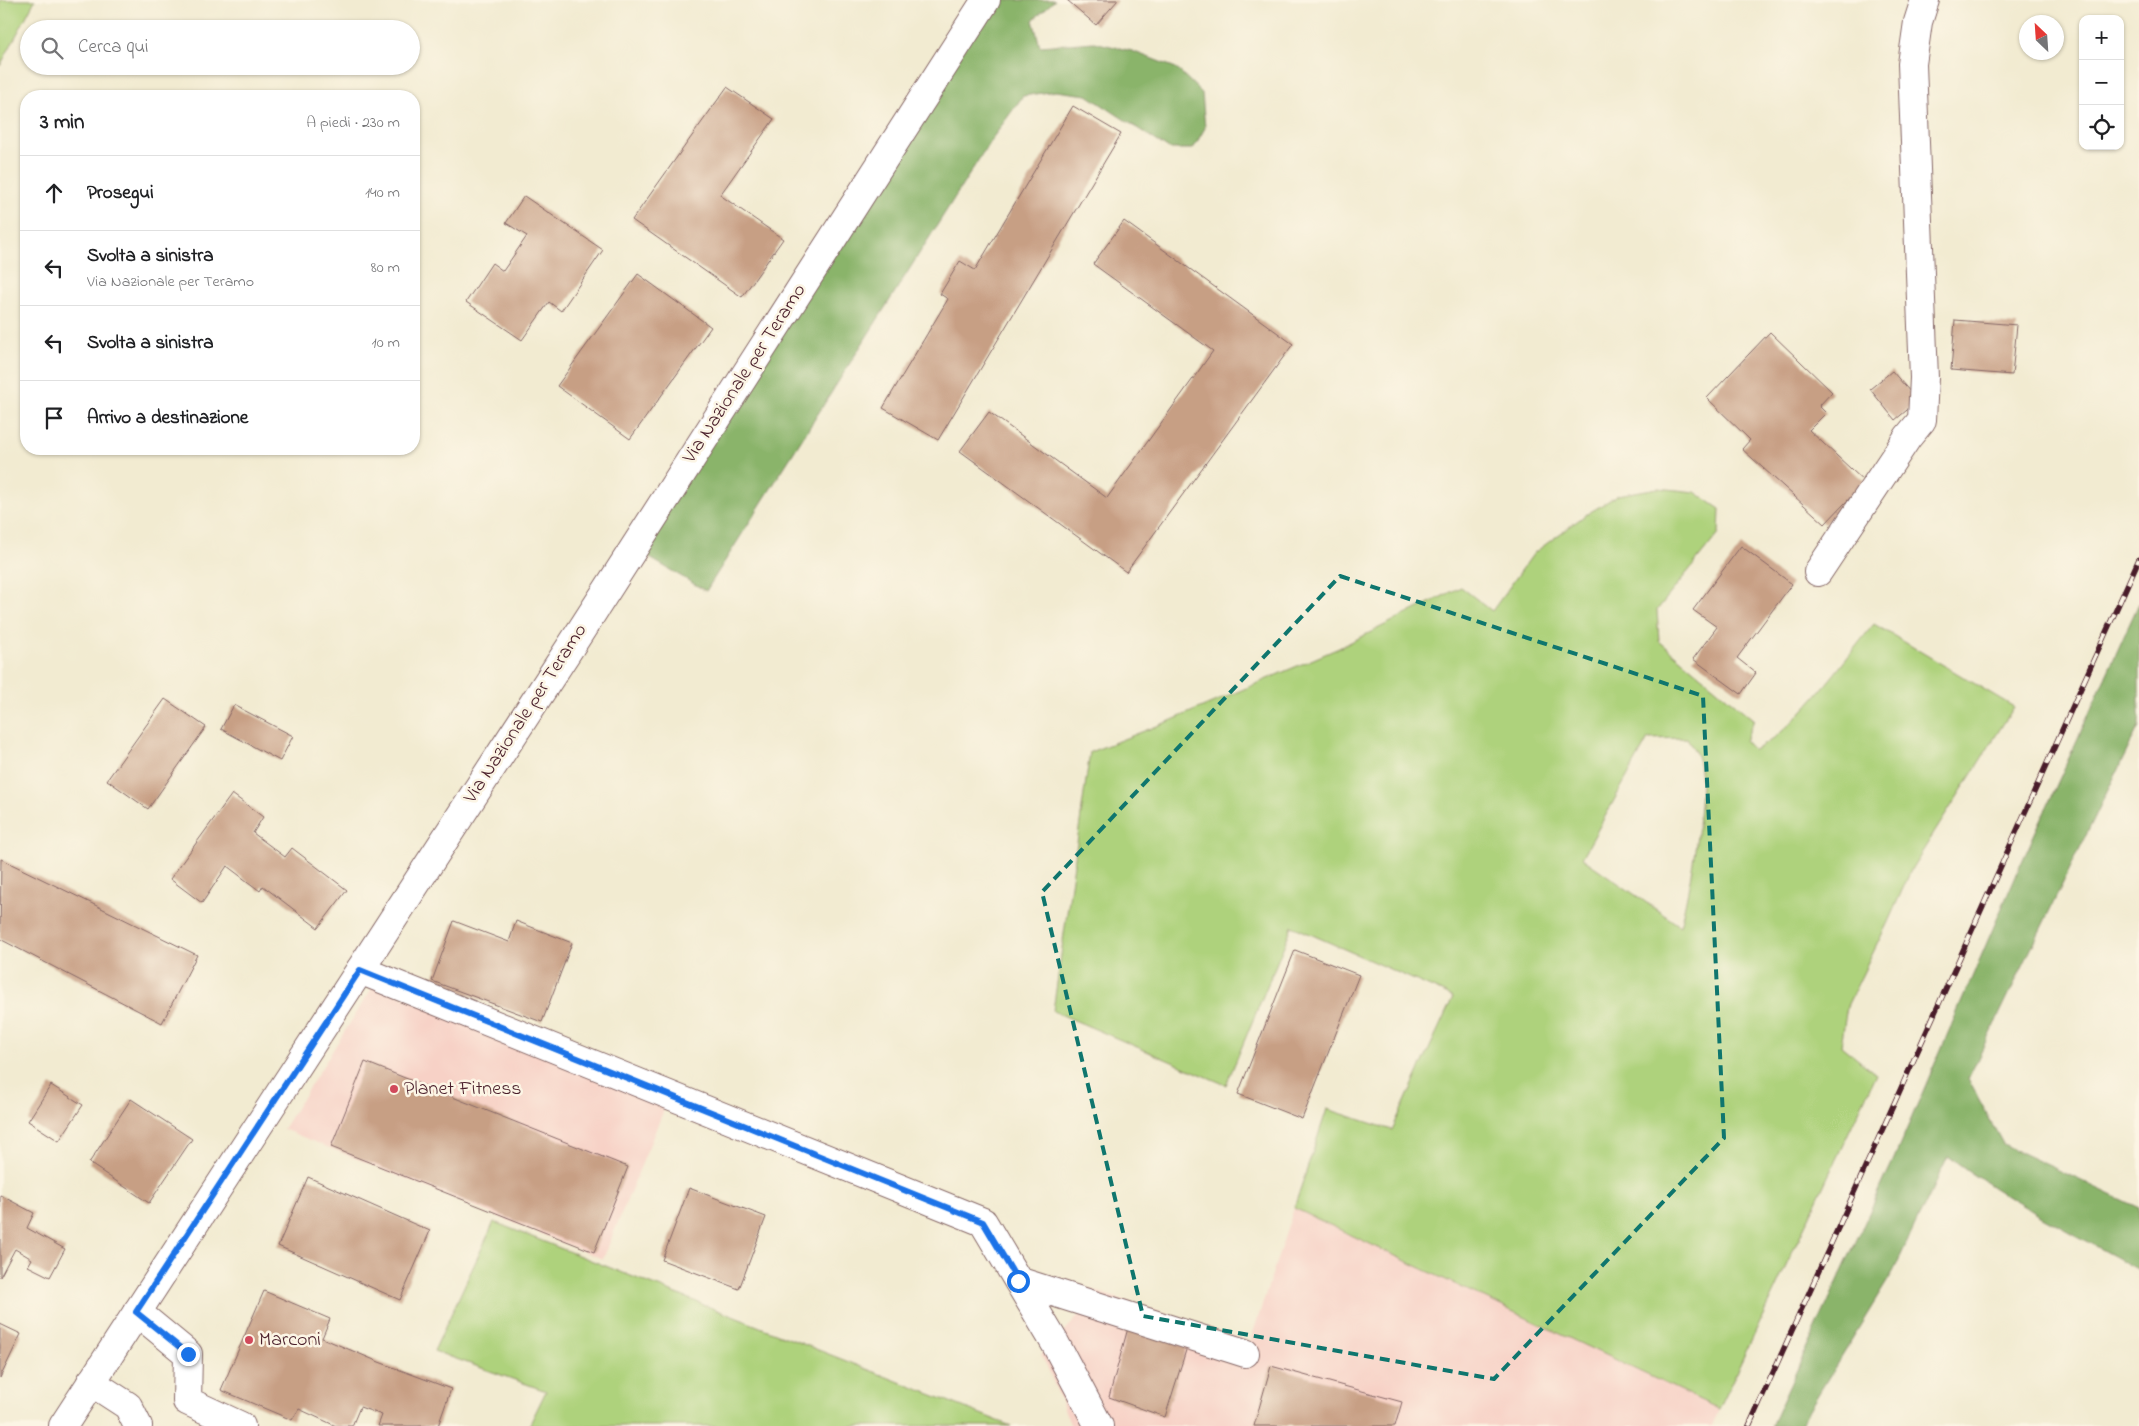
<!DOCTYPE html>
<html lang="it">
<head>
<meta charset="utf-8">
<style>
	:root { --surface:#fff; --page:#f6f6f6; --text:#202124; --muted:#757577; --line:#e0e0e0 }
	body { margin:0; font-family:"Indie Flower",sans-serif; background:var(--page); color:var(--text) }
	.controls { position:absolute; right:15px; top:15px; display:grid; overflow:hidden; border-radius:10px; box-shadow:0 1px 4px #0004 }
	.controls button { width:45px; height:45px; display:grid; place-items:center; padding:0; border:0; border-bottom:1px solid var(--line); background:var(--surface); color:var(--text); font:25px sans-serif }
	.compass { position:absolute; left:2019px; top:15px; width:45px; height:45px; border-radius:50%; background:var(--surface); box-shadow:0 1px 4px #0004; rotate:335deg }
	.stop { position:absolute; width:15px; height:15px; margin:-11px; border:4px solid #1a73e8; border-radius:50%; background:#fff }
	.stop.end { background:#1a73e8; border-color:#fff; box-shadow:0 1px 5px #0008 }
	.list { margin:0; padding:0; list-style:none }
	h2 { display:flex; justify-content:space-between; align-items:center; height:65px; margin:0; padding:0 20px; font-size:21px }
	h2 small { font-size:16px; font-weight:400; color:var(--muted) }
	.list li { display:grid; grid-template-columns:32px 1fr auto; gap:15px; align-items:center; box-sizing:border-box; height:75px; padding:0 20px; border-top:1px solid var(--line) }
	.list b { display:block; font-size:19px; white-space:nowrap }
	.list p { margin:0; font-size:16px; white-space:nowrap; color:var(--muted) }
	.list em { font-size:16px; font-style:normal; color:var(--muted) }
	.icon { flex:none; width:28px; height:28px; fill:none; stroke:currentColor; stroke-width:2; stroke-linecap:round; stroke-linejoin:round }
	.map { position:relative; flex:none; width:2139px; height:1426px; overflow:hidden }
	.search { position:absolute; background:var(--surface); box-shadow:0 1px 4px #0004; left:20px; top:20px; width:400px; height:55px; display:flex; align-items:center; gap:12px; box-sizing:border-box; padding:0 18px; border-radius:28px; color:var(--muted); font-size:19px }
	.panel { position:absolute; background:var(--surface); box-shadow:0 1px 4px #0004; left:20px; top:90px; width:400px; height:365px; border-radius:20px }
	.map>svg:first-child { display:block }
</style>
</head>
<body>
<div class="map">
<svg width="2139" height="1426" viewBox="0 0 2139 1426">
	<rect width="100%" height="100%" fill="#fcf5e5"/>
	<filter id="ink" filterUnits="userSpaceOnUse"><feTurbulence type="fractalNoise" baseFrequency=".02" numOctaves="2"/><feDisplacementMap in="SourceGraphic" scale="10" xChannelSelector="R" yChannelSelector="G"/><feConvolveMatrix kernelMatrix="1 2 1 2 8 2 1 2 1" color-interpolation-filters="sRGB"/></filter>
	<filter id="wash" filterUnits="userSpaceOnUse"><feTurbulence type="fractalNoise" baseFrequency=".0096" numOctaves="4" result="noise"/><feDisplacementMap in="SourceGraphic" scale="20" xChannelSelector="R" yChannelSelector="G"/><feGaussianBlur stdDeviation="1.12" result="paint"/><feColorMatrix in="noise" values="0 0 0 0 0 0 0 0 0 0 0 0 0 0 0 0 0 1.4 0 .05"/><feComposite in="paint" operator="in"/></filter>
	<g filter="url(#wash)">
		<rect width="100%" height="100%" fill="#f2ebd1"/>
		<!-- built -->
		<path fill="#f7d1c6" d="M374,985L667,1102L603,1259L283,1129Z
			M1294,1208L1719,1409L1712,1426H1071L1047,1366L1041,1355L1084,1311L1050,1276L1250,1342Z"/>
		<!-- green -->
		<path fill="#aed27b" stroke="#7c7853" fill-rule="evenodd" d="M0,0H35L0,66Z
			M1658,488L1695,492L1720,509L1719,533L1657,610L1659,641L1754,720L1745,741L1753,750C1790,738 1847,656 1874,624L2014,707L1912,868L1888,922L1847,1006L1841,1046L1876,1074L1719,1409L1294,1208L1327,1109L1392,1130L1453,997L1292,926L1226,1085L1053,1011L1090,752L1170,721L1339,648L1461,587L1492,611L1534,553L1584,516L1618,495ZM1687,738C1691,744 1696,752 1698,759C1708,789 1689,893 1680,926L1582,858L1648,739Z
			M494,1222L1011,1426H529L546,1391L434,1351Z"/>
		<!-- forest -->
		<path fill="#8ab46b" stroke="#6a6a4b" d="M986,0H1055L1033,20L1040,46L1094,42L1132,51L1176,68L1202,93L1205,128L1193,149H1169L1087,95L1056,91L1023,96L991,140L706,591L633,548Z
			M2139,603V726L1968,1079L2003,1144L2139,1208V1270C2074,1234 2007,1201 1948,1156L1893,1272L1808,1411L1802,1426H1771L1893,1161L2016,875Z"/>
		<g id="blocks">
			<!-- building -->
			<path fill="#c79f84" d="M1067,0H1118L1096,25Z
				M727,87L774,119L720,195L783,239L742,297L632,220Z
				M1073,106L1121,134L938,440L883,408L948,299L940,294L960,261L975,270Z
				M524,196L603,250L561,311L549,302L522,340L466,302L492,263L503,271L527,236L506,223Z
				M1124,221L1293,344L1126,572L960,451L989,412L1107,498L1213,351L1093,264Z
				M638,274L711,327L630,439L557,386Z
				M1955,320L2017,325L2012,375L1951,370Z
				M1770,332L1832,392L1819,406L1826,413L1809,430L1865,482L1825,524L1742,449L1750,440L1707,398Z
				M1892,371L1918,401L1895,420L1870,389Z
				M1741,546L1792,584L1737,658L1756,673L1741,694L1693,659L1717,627L1693,610Z
				M165,699L206,727L148,809L107,780Z
				M234,705L293,736L280,761L221,729Z
				M232,794L263,817L253,833L285,857L292,848L347,890L318,928L263,886L260,891L227,866L202,903L170,879Z
				M1,859L197,955L162,1023L0,939Z
				M454,921L509,942L516,921L572,943L542,1022L432,981Z
				M1295,950L1359,975L1302,1119L1238,1094Z
				M365,1062L628,1167L594,1252L331,1147Z
				M51,1085L83,1105L59,1141L28,1121Z
				M131,1099L192,1139L149,1203L89,1163Z
				M308,1177L430,1231L400,1300L278,1246Z
				M689,1188L766,1217L739,1289L662,1260Z
				M0,1195L34,1213L27,1228L65,1249L50,1277L28,1266L32,1259L15,1249L0,1277Z
				M264,1291L330,1319L322,1338L379,1362L451,1389L438,1426H378L382,1415L360,1407L352,1426H336L299,1409L292,1420L221,1390Z
				M0,1324L21,1334L0,1378Z
				M1128,1328L1187,1347L1165,1417L1109,1397Z
				M1271,1366L1402,1402L1395,1426H1254Z"/>
		</g>
	</g>
	<g filter="url(#ink)">
		<use href="#blocks" fill-opacity="0" stroke="#856665" stroke-width="1"/>
		<g fill="none" stroke-linecap="round" stroke-linejoin="round">
			<!-- minor casing -->
			<g stroke="#856665" stroke-width="30">
				<path id="minor" d="M1818,572L1908,437L1922,420L1924,378L1912,64L1918,22L1925,0
					M360,970L983,1222L1055,1343L1099,1426
					M1018,1281L1245,1353
					M137,1312L188,1354L187,1401L241,1426
					M91,1382L128,1406L138,1426"/>
			</g>
			<!-- major casing -->
			<g stroke="#856665" stroke-width="30">
				<path id="major" d="M63,1426L580,632L986,0"/>
			</g>
			<!-- minor -->
			<use href="#minor" stroke="#fff" stroke-width="28"/>
			<!-- major -->
			<use href="#major" stroke="#fff" stroke-width="28"/>
			<!-- rail casing -->
			<g stroke="#4a1f2b" stroke-width="5.5">
				<path id="rail" d="M1749,1426L2139,559"/>
			</g>
			<!-- rail -->
			<use href="#rail" stroke="#fcf5e5" stroke-width="4" stroke-dasharray="11" stroke-linecap="butt"/>
		</g>
	</g>
	<g fill="none" stroke-linecap="round" stroke-linejoin="round" filter="url(#ink)">
		<!-- route -->
		<path stroke="#1a73e8" stroke-width="6" d="M188,1354L136,1312L360,970L983,1222L1018,1281"/>
	</g>
	<!-- marked area -->
	<path fill="none" stroke="#0f766e" stroke-width="4" stroke-dasharray="10 6" stroke-linejoin="round" d="M1340,576L1703,696L1724,1138L1494,1379L1143,1316L1042,892Z"/>
	<!-- markers -->
	<g fill="#d1495b" stroke="#fcf5e5" stroke-width="2">
		<circle cx="394" cy="1089" r="5"/>
		<circle cx="249" cy="1340" r="5"/>
	</g>
	<g text-anchor="middle" dominant-baseline="central" stroke-width="5" stroke-linejoin="round" paint-order="stroke">
		<!-- street labels -->
		<g font-size="20" fill="#4a1f2b" stroke="#fcf5e5">
			<text transform="translate(745 374) rotate(-57)">Via Nazionale per Teramo</text>
			<text transform="translate(526 714) rotate(-57)">Via Nazionale per Teramo</text>
		</g>
		<!-- poi labels -->
		<g font-size="20" fill="#4a1f2b" stroke="#fcf5e5" text-anchor="start">
			<text x="404" y="1089">Planet Fitness</text>
			<text x="259" y="1340">Marconi</text>
		</g>
	</g>
</svg>
<div class="controls">
<button>+</button>
<button>−</button>
<button><svg class="icon" aria-label="locate" viewBox="0 0 24 24"><circle cx="12" cy="12" r="6"/><path d="M12 2v4M12 18v4M2 12h4M18 12h4"/></svg></button>
</div>
<svg class="compass" viewBox="-18 -18 36 36"><path d="M0-13l5 13h-10z" fill="#e53935"/><path d="M0 13l5-13h-10z" fill="#757577"/></svg>
<div class="stop" style="left:1018px;top:1281px"></div>
<div class="stop end" style="left:188px;top:1354px"></div>
<div class="search"><svg class="icon" aria-label="search" viewBox="0 0 24 24"><circle cx="10" cy="10" r="6"/><path d="M15 15l6 6"/></svg>Cerca qui</div>
<section class="panel">
<h2>3 min<small>A piedi · 230 m</small></h2>
<ul class="list">
<li><svg class="icon" aria-label="ahead" viewBox="0 0 24 24"><path d="M12 20V5M6 11l6-6 6 6"/></svg><div><b>Prosegui</b></div><em>140 m</em></li>
<li><svg class="icon" aria-label="left" viewBox="0 0 24 24"><path d="M17 20v-9H6M10 6l-5 5 5 5"/></svg><div><b>Svolta a sinistra</b><p>Via Nazionale per Teramo</p></div><em>80 m</em></li>
<li><svg class="icon" aria-label="left" viewBox="0 0 24 24"><path d="M17 20v-9H6M10 6l-5 5 5 5"/></svg><div><b>Svolta a sinistra</b></div><em>10 m</em></li>
<li><svg class="icon" aria-label="arrive" viewBox="0 0 24 24"><path d="M6 21V4h12l-3 4 3 4H6"/></svg><div><b>Arrivo a destinazione</b></div></li>
</ul>
</section>
</div>
</body>
</html>
